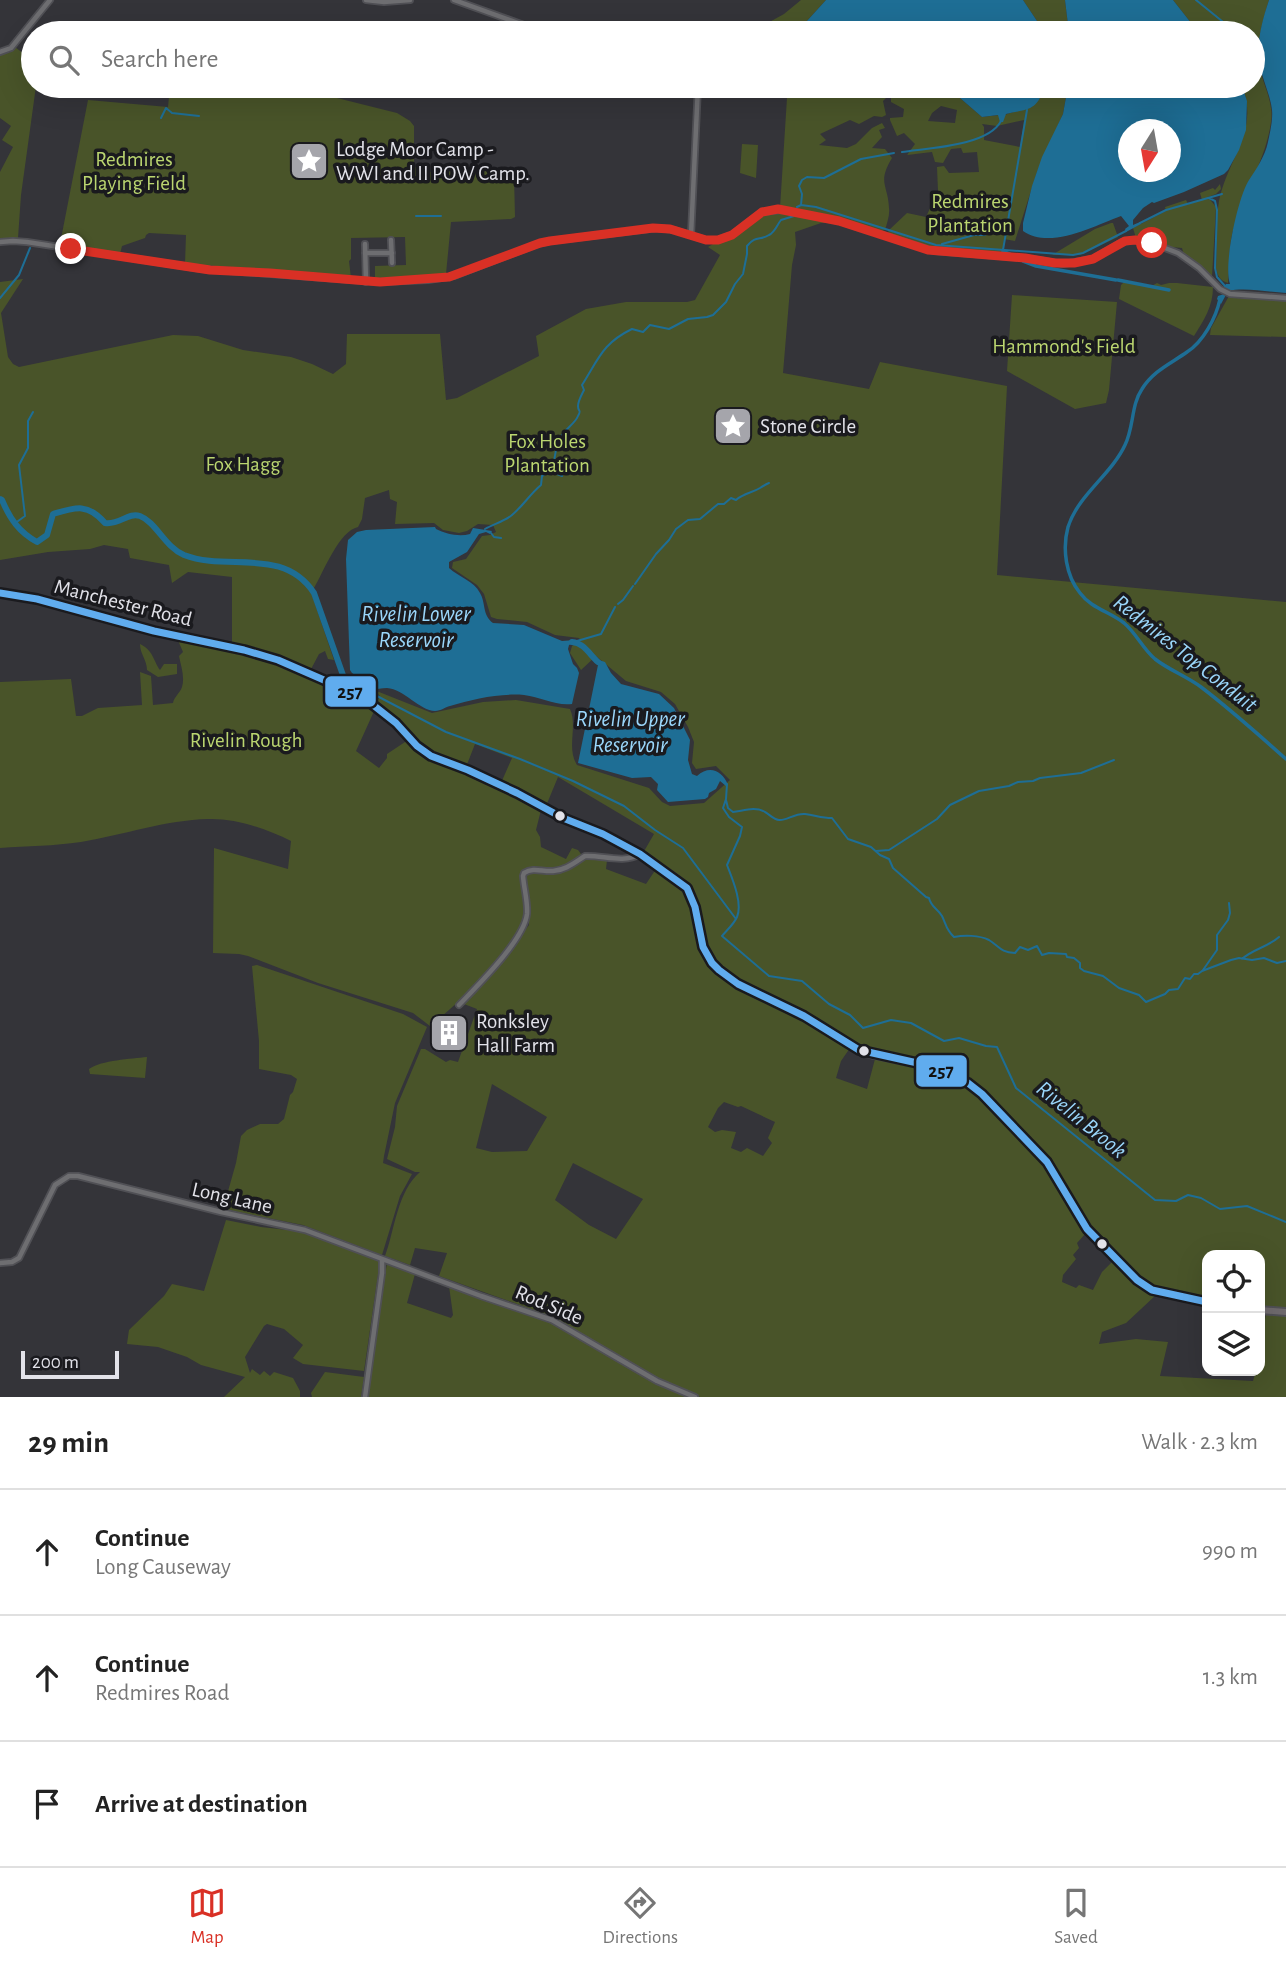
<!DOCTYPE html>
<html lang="en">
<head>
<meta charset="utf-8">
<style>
	:root { --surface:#fff; --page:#f2f2f2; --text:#222; --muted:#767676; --line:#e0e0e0; --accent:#d93025 }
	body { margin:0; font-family:"Alegreya Sans",sans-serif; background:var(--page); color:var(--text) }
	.controls { position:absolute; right:21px; bottom:21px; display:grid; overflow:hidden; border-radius:14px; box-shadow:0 7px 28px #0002 }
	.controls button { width:63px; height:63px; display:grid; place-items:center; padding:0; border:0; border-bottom:2px solid var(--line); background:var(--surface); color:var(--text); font:35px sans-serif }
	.compass { position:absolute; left:1118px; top:119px; width:63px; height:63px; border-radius:50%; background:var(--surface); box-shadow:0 7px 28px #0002; rotate:191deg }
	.scale { position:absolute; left:21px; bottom:18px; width:98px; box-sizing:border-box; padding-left:7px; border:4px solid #e2e2e9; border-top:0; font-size:19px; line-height:24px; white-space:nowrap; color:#e2e2e9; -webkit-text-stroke:5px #1a1a1e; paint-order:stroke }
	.stop { position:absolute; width:21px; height:21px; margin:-16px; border:5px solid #d93025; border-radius:50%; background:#fff }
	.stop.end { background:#d93025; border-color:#fff; box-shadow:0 2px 7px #0008 }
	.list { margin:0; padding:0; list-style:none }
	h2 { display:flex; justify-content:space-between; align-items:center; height:91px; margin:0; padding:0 28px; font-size:30px }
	h2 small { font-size:23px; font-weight:400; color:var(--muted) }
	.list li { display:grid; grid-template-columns:46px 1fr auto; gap:21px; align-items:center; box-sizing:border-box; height:126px; padding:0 28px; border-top:2px solid var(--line) }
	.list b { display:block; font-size:26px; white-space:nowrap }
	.list p { margin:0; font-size:23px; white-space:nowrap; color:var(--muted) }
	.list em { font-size:23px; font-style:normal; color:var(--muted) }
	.icon { flex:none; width:38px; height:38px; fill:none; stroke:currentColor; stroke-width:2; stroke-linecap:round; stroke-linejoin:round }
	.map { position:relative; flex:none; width:1286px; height:1397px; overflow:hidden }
	.search { position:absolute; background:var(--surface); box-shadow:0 7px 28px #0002; left:21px; right:21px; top:21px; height:77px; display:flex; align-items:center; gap:18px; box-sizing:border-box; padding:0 24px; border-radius:38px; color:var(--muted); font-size:26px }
	.sheet { height:469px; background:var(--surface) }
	nav { display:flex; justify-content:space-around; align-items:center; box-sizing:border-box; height:98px; border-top:2px solid var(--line); background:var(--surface); font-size:19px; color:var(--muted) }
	nav a { display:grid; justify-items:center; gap:4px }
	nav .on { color:var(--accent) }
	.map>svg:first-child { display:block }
</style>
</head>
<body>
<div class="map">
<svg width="1286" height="1397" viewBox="0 0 1286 1397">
	<rect width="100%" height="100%" fill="#343439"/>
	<!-- green -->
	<path fill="#495429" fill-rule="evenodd" d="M801,0H826L796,33H763L764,25L784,14Z
		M1023,0H1065L1069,33H1042L1037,21Z
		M1173,0H1269C1262,22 1256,46 1260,69C1264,87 1274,103 1271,122C1266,158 1246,189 1235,224C1228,243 1230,263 1228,283C1220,281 1217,275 1216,268C1217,246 1215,223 1219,201C1227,160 1260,130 1242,86H1253V33H1199Z
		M15,47L33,61V86H36L21,195L18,238L0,239V172L13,147L2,140L11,126L0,118V54L9,53Z
		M170,86H241L321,94L397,113L410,121L414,126V164L417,170L426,172L512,170L514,176L515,217L511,219L451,222L446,274L412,277L410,278L375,279V266L406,265L405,237L351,238V259L349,261L351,278L265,269L185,264L186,235L149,233L146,235L145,238L122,246L120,254L60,244L88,100L168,107Z
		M778,86H794L809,93L819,94L834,92L854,86H935L960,98L982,117L999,115L1000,117C1020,107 1037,114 1044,86H1068L1063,114L1037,172L1015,241L1004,239L1002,254L934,248L890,234L888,231L907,213L926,217L938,191L937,167L944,166L949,173L979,172L977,152L963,153L961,148L951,149L943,163L935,162L932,152L907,155L915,144L904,133L897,136L890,120V118L903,117L904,109L891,102V98L887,97L883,101L886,115L882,117L874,116L859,124L850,120L820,134L826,140L819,145L847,148L856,144L872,128L882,123L885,128L879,130L882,137L872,148L885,149L892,158C877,183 888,184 889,208C890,215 887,223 885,230L881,231L847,221L780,208L787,98ZM941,106L957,110L955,123L928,121L932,113ZM1024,120L1020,147L984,140V127L982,124L997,126Z
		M742,144L758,145L756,178L740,173Z
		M1220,184L1221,189L1216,194L1208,197L1216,207L1212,277L1184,255L1182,248L1171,247L1148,239L1136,238L1133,228L1166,211L1165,207L1186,200L1188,204L1202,200L1200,193L1213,188L1215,190Z
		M783,212L840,223H821L795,232L796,245L792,265L783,373L869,389L880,362L1007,386L997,575L1286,602V1309L1260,1307V1255H1207V1299L1153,1287L1138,1278L1090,1228L1061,1177L1044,1153L991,1099L987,1103L1053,1176L1086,1233L1077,1243L1079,1248L1073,1255L1076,1259L1063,1275L1062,1282L1076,1288L1079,1285L1093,1290L1102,1272L1113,1261L1140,1287L1156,1295L1126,1323L1102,1332L1099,1344L1136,1339L1168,1342L1160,1376L1253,1381L1256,1371H1260V1349L1266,1314L1286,1315V1397H700L669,1384L641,1369L566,1324L534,1310L439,1276L447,1253L415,1248L410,1265L385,1256C395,1229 397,1192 420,1172H415L387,1159L395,1127L397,1106L421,1049H425L446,1062L450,1060L458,1062L477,1009L464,1004L502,960L529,925V899L526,889L522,887C524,896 528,906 525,914C517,949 458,1004 430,1026L413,1013L318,983L248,956L239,954L213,953L214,848L288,869L291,841C267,829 236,818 208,819C166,820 123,835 81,842C54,846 27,846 0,848V682L71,679L76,716H82L98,708L142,705L140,672L151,676L153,705L173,703C174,697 180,693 182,687C185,677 181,666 179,656L183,652L177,638C245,652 316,670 375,709L356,751L379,768L387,758V754L408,740L422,754L541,810L536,830L540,837L541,847L566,859L572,848L578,850L584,858H591L607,860L606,869L646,884L660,863L643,853L654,834L558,777L546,806L501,783L512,758L475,744L466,767L426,750L401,722L376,703L380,696L374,690L432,713L483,702L516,700L570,709C578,727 566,748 577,765L649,788L662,802L670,806L704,803L730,780L716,766L696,769L692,763L694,742L688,727L675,704L661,692L626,681L596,656L581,670L570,653L572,646L581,641L579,638L555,635L527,622L497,619L491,617L484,594L477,585L452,568L453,562L466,559L482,536L490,535L496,532L493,525L478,524L467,531L459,533L443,530L434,523L395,524L397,502L390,499L389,490L365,498L362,519L358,527C339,531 324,571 314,588L312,595L334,660L328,659L325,651L319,654L310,671L247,647L232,644V577L188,572L172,583L169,565L130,558L128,549L104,545L90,549L48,552L0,560V282L23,279L1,313L8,357L13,364L19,367L173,335L198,336L243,350L291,357L312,364L333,374L346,364L347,334H440L446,400L457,398L539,356L536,336L586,309L626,302H687L695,300L720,255L708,247L713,244L727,241L761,215ZM850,1048H874L875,1059L867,1089L836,1078L841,1061ZM492,1084L547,1117L527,1151L492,1152L476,1148ZM724,1102L738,1107L741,1106L775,1122L768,1138L772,1143L763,1156L747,1148L741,1152L731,1148L736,1132L722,1130L715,1132L708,1127L718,1108ZM573,1163L643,1199L616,1239L589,1225L555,1200Z
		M1111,223H1113L1118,237L1080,255H1052L1095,229Z
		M1124,282L1150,287L1157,283L1161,285L1169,283H1177L1213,287C1213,306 1204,320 1194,336L1119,299L1121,285Z
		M1012,295L1117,302L1109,390L1106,403L1075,409L1007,371Z
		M1229,296L1234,298L1286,300V337L1210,335L1211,328Z
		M140,644C153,650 153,660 160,670L164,664H177V674L158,677L147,670C147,660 140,654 140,644Z
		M257,965L403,1014L427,1027L395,1103L384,1156L383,1163L412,1174L400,1196L382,1255L303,1225L223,1209L236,1163L241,1136L247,1130L260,1124H278L284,1119L290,1095L293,1092L297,1079L291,1075L259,1069V1041L252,966Z
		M147,1057L145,1078L90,1074L89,1069C102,1060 131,1059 147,1057Z
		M226,1220L261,1227L305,1232L380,1261L364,1371L303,1364L293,1358L303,1345L284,1329L267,1324L264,1326L245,1357L250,1373L252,1369L260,1375L264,1371L270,1376L274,1372L293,1378L300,1391V1397H224L245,1377L201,1365L187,1357L158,1347L127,1344L129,1330L164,1296L172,1284L204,1291Z
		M387,1263L415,1274L407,1303L451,1318L453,1315L449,1286L553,1323L657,1382L690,1397H367Z
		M325,1372L364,1377L361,1397H312L311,1393Z"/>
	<!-- water -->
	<path fill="#1e6e95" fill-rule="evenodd" d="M826,0H1023L1037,21L1042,33H796Z
		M1065,0H1173L1199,33H1069Z
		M1269,0H1286V293C1267,292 1245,287 1228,291L1221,304L1217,299L1218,296L1224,294L1226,290L1223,288L1226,284H1230C1223,265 1238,197 1249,180C1257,168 1265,156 1268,142C1270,132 1273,120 1272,110C1270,92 1260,76 1259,58C1257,39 1263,18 1269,0Z
		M794,86H854C832,93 815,98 794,86Z
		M935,86H1044C1038,111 1028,109 1006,114L1003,122H1000L998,115L982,117L960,98Z
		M1068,86H1242L1247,101L1246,130L1239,150L1228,170L1224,174L1184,192L1154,203L1152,202L1143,208L1133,220V225L1140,222L1141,224L1126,232L1125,229L1129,226L1121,216C1094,226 1050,250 1023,231V223L1032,186L1042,157L1063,114ZM1128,130H1170V172H1128Z
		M435,527L436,529C446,534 459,537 470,534L473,528L492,531L490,534L486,532L479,534L467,552L449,562V568C459,577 474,581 480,593C486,603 482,615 493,623L524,625L562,641L575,640L577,642L569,645L568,649L573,664L577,668L579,673L572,704C555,706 541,697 524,695C500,693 473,699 450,706C445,707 441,711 435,711C420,711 404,689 387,688C382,688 376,689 371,690L378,694L377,697C367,691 356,690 347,682L348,679L356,680L358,677L352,673L350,670L346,559L348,540L357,532L366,530Z
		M599,660L605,662L611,673L621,684L659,694L674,708L690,740L688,760L692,774L697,776C709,765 722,770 728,785L726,786L720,781L716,789L709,793L708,797L705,799L668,802L657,790L658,784L651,777L632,778L578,763Z"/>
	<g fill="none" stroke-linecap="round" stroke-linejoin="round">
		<!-- stream -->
		<path stroke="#1e6e95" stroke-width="2" d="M1196,0L1233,30
			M161,118L166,108L172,113L199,116
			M902,152C928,148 988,146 1001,121
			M1209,198L1215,201L1217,210L1215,268L1217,277L1225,286
			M801,205L816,207L936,245L1073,255L1083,253L1126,231
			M797,207L801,205L802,194L799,186L802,180L807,177L824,178L861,159L894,153
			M416,216H441
			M1140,223L1166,210L1222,194
			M942,244L974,235H985
			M1003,250L1027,110
			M0,298L19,275L30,248
			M554,463L566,468
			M550,471L562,476
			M14,524L25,516L19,465L28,448V421L33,412
			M485,529C494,524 505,521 512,515C523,506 530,494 541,485L542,476C557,469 553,456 558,443C562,429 574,426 578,416C582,409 578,413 578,406C578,401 582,394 584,390L582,385C599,358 603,343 632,329L643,332L650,325L669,329L688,319L707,317L713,315L726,302L735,284L743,274L747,254V246C756,235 760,241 769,235C775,232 777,225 781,220L794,216
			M491,533L494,537L501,538
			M635,584L656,554L669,540L676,529L688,520L700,519L718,504H724L731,498L736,500C744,493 752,493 760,488C763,486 766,484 769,483
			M618,604L623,600L633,586
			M577,641L601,634L615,607
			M377,696L446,732L520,759L573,781L624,806L655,830L683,848L736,919
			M727,784L726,799L723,808L729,817L742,827L740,836L727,865C732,878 743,903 737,917C734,924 727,930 722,936L769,976L802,981L829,1004L850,1015L863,1028L891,1020L911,1023L944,1041L959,1038L986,1046L997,1047L1016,1088L1155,1200L1176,1201L1188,1195L1201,1198L1220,1209L1247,1206L1286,1222
			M726,800L728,808L733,812C743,811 755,806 765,812C769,814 774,820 779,820C786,821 795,813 805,814C815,815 821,818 832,818L848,839L871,847L880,855L889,859L893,868L926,897L929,898C931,907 937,908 942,916C946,924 946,930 954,937C964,935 979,935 989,940C1000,947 1000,952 1015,953L1020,947L1028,950L1037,946L1042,955L1049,953L1066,954L1067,957L1074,958L1080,963V968L1084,971L1103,976L1119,988L1139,995L1146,1002L1165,994L1169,990L1178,989L1185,978L1190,979L1194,974H1198L1202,971L1231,960L1239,958L1252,960L1264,958L1277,963L1286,961
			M876,851L889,850L937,819L950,805L979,791L1009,786L1018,782L1033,781L1040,778L1081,773L1114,760
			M1242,959C1253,949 1268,947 1279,937
			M1203,970L1217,950V935L1228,920L1230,913L1229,903"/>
		<!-- canal -->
		<path stroke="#1e6e95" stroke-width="3.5" d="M1003,251L1010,254
			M1023,261L1036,266L1116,280
			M1118,280L1169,290
			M1220,299C1216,318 1203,342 1187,352C1170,364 1153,371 1142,389C1131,405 1134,427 1125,445C1111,475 1078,495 1068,527C1062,549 1066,576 1080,593C1091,608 1110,612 1124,623C1136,633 1143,649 1155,659C1169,670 1186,676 1201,687C1230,709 1258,734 1286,759"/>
		<!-- river -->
		<path stroke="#1e6e95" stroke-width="6" d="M0,499L2,500C10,519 19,532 37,542L47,535L53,514C76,507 88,503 105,523C120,525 128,512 140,516C156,522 165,547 184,555C228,572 283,546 314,593L344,678L355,682
			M572,642C584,643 589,654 598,662"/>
		<!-- minor casing -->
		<g stroke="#505055" stroke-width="8">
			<path id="minor" d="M366,0L384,2L410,0
				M454,0L546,33
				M0,52L11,48L50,0
				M691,235L698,86
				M391,240L392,263
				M0,242L13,241L27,242L202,269L380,282L428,280L454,276L535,245L550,241L657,228L674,230L706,240H718L732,235L762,212L782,210L839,221L934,251L1025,258L1063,264L1093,259L1122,242L1135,240L1152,243L1178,253L1199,268L1220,289L1230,294L1286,298
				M365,244L366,282
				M365,253H392
				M459,1005C478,985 524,940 527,914C528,902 524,889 523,876L524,873C534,867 542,872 553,871C566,870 574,863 585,856C603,855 623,864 640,854
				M0,1263L12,1262L19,1258L55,1185L69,1176H78L221,1212L305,1230L481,1296L552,1320L657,1381L695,1397
				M365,1397L382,1273V1259"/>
		</g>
		<!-- major casing -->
		<g stroke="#505055" stroke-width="10">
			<path id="major" d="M0,593L37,599L154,631L244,650L278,660L363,697L396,723L417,746L431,756L468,770L517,793L563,818L603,834L640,854L675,878L687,888L695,907L703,947L712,963L719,970L738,984L804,1016L859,1050L871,1054L931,1066L968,1083L982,1094L1047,1162L1087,1229L1137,1280L1152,1290L1207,1302
				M1260,1310L1286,1312"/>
		</g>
		<!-- minor -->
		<use href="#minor" stroke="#6e6e71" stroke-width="4.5"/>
		<!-- major -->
		<use href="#major" stroke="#6f6a6d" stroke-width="6"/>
		<!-- bus-1 casing -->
		<g stroke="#1a1a1e" stroke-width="12">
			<path id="bus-1" d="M0,593L37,599L154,631L244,650L278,660L363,697L396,723L417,746L431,756L468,770L517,793L563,818L603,834L640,854L687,888L695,907L703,947L712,963L719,970L738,984L804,1016L859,1050L931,1066L968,1083L982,1094L1047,1162L1087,1229L1137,1280L1152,1290L1207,1302"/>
		</g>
		<!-- bus-1 -->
		<use href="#bus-1" stroke="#60acee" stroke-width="7"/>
	</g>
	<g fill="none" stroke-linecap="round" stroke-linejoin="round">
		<!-- route -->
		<path stroke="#d93025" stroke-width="9" d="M71,249L210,270L270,273L380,282L449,277L540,243L550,241L653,228L670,229L706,240H718L732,235L762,212L778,209L839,221L928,250L1025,258L1055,263H1074L1093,259L1125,241L1135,240L1152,243"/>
	</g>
	<!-- icons -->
	<defs>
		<g id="sight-square" transform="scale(2.0125)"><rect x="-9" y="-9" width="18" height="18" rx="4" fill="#a5a5ab" stroke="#1a1a1e"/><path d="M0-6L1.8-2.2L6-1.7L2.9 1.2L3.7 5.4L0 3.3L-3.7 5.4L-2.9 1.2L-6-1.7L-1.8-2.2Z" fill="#fff"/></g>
		<g id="building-square" transform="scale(2.0125)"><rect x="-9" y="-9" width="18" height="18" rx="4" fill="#a5a5ab" stroke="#1a1a1e"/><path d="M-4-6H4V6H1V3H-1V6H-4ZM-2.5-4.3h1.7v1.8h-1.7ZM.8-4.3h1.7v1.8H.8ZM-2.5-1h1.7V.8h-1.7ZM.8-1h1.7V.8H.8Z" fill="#fff"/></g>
	</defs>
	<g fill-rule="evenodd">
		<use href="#sight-square" x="309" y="161"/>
		<use href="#sight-square" x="733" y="426"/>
		<use href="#building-square" x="449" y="1033"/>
	</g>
	<!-- markers -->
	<g fill="#e2e2e9" stroke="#1a1a1e" stroke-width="2.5">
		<circle cx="560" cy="816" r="6"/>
		<circle cx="864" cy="1051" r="6"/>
		<circle cx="1102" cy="1244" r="6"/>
	</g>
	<g text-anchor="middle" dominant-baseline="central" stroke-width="7" stroke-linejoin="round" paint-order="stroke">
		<!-- poi labels -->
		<g font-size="21" fill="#e2e2e9" stroke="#1a1a1e" text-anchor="start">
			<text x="336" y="149">Lodge Moor Camp -<tspan x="336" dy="24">WWI and II POW Camp.</tspan></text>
			<text x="760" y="426">Stone Circle</text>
			<text x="476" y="1021">Ronksley<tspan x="476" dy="24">Hall Farm</tspan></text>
		</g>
		<!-- park labels -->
		<g font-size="21" fill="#bbd670" stroke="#1a1a1e">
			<text x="134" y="159">Redmires<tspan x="134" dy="24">Playing Field</tspan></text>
			<text x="970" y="201">Redmires<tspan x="970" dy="24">Plantation</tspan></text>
			<text x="1064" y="346">Hammond's Field</text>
			<text x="547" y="441">Fox Holes<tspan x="547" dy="24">Plantation</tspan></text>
			<text x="243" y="464">Fox Hagg</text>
			<text x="246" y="740">Rivelin Rough</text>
		</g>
		<!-- street labels -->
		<g font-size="21" fill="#e2e2e9" stroke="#1a1a1e">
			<text transform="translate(123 603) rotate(14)">Manchester Road</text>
			<text transform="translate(232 1198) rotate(13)">Long Lane</text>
			<text transform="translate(549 1305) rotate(23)">Rod Side</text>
		</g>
		<!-- water labels -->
		<g font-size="23" font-style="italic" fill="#9ad6fa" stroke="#1a1a1e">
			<text x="416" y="614">Rivelin Lower<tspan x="416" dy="26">Reservoir</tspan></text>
			<text transform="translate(1185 654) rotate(38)">Redmires Top Conduit</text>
			<text x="630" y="719">Rivelin Upper<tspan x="630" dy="26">Reservoir</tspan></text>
			<text transform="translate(1081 1120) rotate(39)">Rivelin Brook</text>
		</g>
	</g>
	<g stroke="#1a1a1e" stroke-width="2.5">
		<rect x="324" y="675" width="53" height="33" rx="7" fill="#60acee"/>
		<rect x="915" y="1054" width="53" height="34" rx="7" fill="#60acee"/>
	</g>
	<g font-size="19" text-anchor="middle" font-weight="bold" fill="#111">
		<text x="350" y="698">257</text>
		<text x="941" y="1077">257</text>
	</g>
</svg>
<div class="controls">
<button><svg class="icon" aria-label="locate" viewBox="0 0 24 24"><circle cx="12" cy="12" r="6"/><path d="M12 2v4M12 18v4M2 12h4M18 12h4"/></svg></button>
<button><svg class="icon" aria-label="layers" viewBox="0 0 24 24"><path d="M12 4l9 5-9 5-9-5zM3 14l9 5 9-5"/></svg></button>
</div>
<svg class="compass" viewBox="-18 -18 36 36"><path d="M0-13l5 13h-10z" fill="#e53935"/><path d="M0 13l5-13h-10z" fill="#767676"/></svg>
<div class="scale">200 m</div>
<div class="stop" style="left:1152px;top:243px"></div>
<div class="stop end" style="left:71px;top:249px"></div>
<div class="search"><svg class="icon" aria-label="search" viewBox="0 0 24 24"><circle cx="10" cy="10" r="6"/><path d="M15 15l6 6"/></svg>Search here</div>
</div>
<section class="sheet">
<h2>29 min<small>Walk · 2.3 km</small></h2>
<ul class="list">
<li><svg class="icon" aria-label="ahead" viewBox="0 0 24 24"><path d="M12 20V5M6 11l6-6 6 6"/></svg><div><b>Continue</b><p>Long Causeway</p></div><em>990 m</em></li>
<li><svg class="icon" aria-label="ahead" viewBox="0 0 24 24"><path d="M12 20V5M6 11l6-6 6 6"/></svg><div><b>Continue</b><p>Redmires Road</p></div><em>1.3 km</em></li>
<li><svg class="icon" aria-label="arrive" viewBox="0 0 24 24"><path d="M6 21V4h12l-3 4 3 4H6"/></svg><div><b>Arrive at destination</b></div></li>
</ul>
</section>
<nav>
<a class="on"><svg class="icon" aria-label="map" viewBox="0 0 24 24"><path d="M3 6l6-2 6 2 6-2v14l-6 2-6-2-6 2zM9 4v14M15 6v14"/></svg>Map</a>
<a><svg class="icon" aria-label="directions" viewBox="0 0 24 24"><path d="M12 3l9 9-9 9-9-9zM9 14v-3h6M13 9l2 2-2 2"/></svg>Directions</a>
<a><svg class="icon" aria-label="saved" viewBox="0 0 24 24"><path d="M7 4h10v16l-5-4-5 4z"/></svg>Saved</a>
</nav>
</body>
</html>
